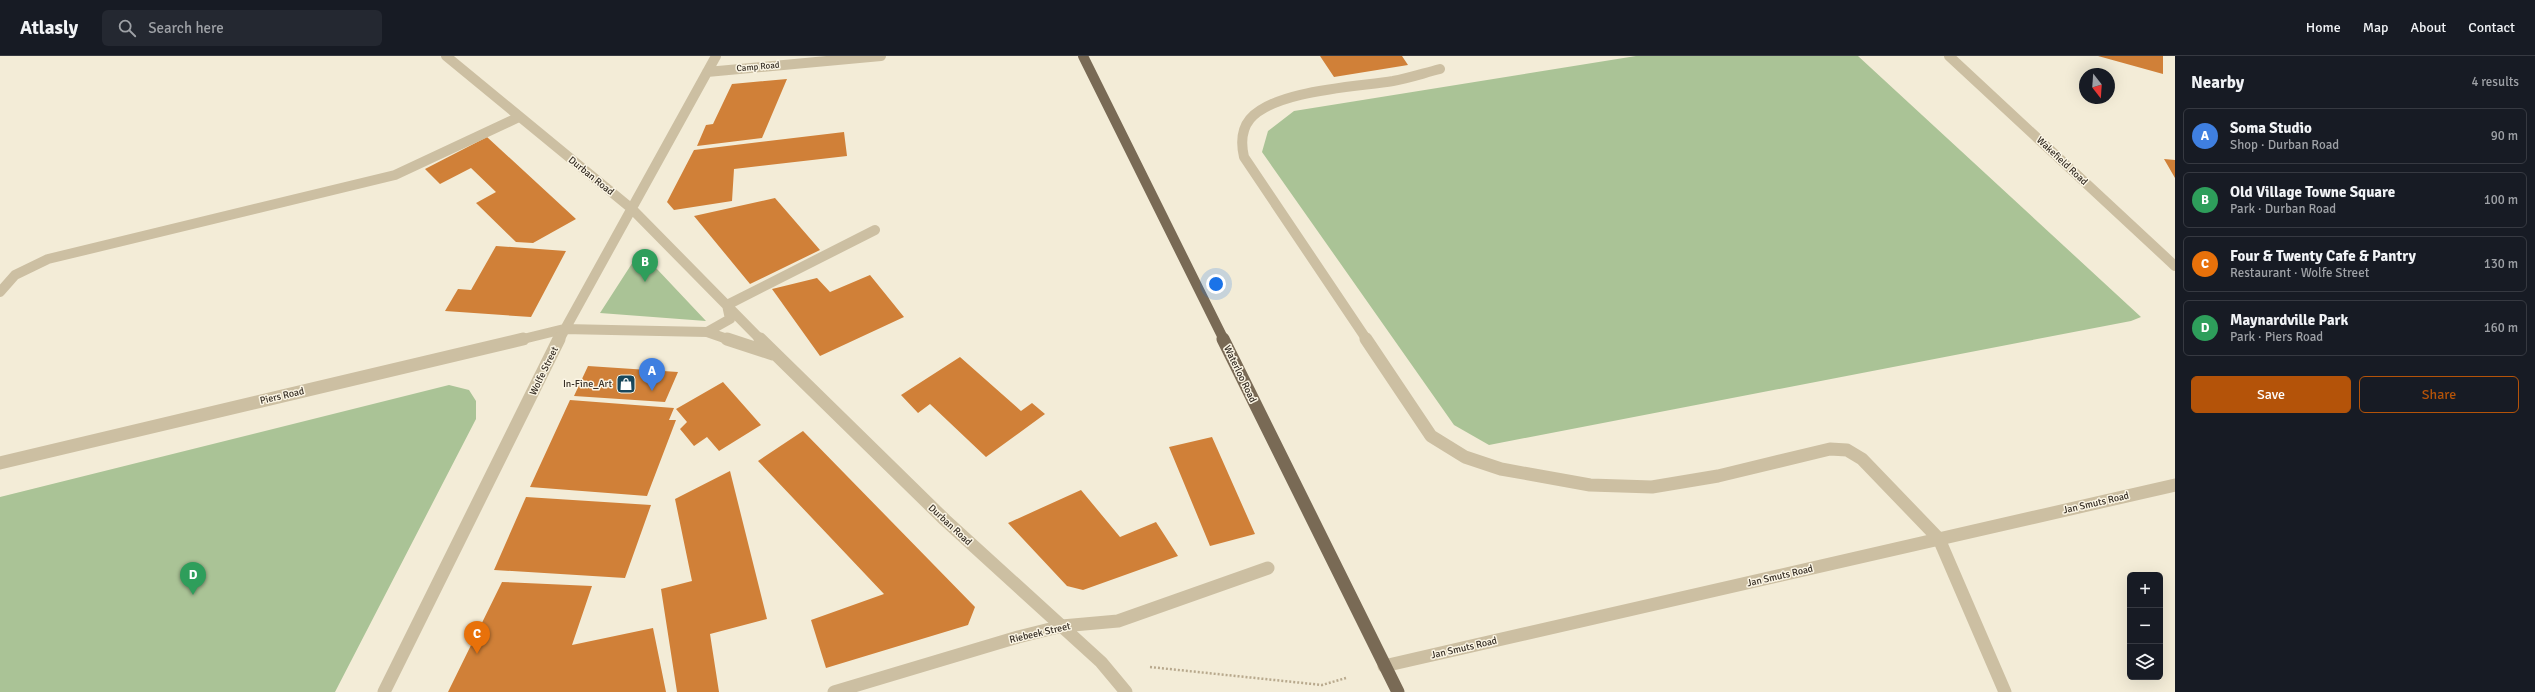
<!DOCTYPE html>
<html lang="en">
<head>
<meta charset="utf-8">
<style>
	:root { --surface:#171b24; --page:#242831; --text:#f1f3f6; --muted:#9ea1a6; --line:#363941; --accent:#b45309 }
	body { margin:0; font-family:Signika,sans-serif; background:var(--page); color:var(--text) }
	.controls { position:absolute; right:12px; bottom:12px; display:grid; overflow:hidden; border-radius:6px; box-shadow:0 4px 16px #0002 }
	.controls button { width:36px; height:36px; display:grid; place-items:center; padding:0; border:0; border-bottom:1px solid var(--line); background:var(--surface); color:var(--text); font:20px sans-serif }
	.compass { position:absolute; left:2079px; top:12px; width:36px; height:36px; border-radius:50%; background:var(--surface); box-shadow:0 4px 16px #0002; rotate:163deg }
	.you { position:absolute; left:1216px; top:228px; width:14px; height:14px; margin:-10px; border:3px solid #fff; border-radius:50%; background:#1a73e8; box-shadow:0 0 0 6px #1a73e833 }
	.badge { display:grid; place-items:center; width:26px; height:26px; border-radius:50%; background:var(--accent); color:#fff; font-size:13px; font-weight:700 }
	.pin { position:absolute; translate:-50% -33px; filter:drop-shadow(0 1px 2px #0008) }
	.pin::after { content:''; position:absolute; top:21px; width:14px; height:12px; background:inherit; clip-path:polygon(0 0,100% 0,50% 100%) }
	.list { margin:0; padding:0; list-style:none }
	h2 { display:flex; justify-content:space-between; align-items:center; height:52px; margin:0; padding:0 16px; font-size:17px }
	h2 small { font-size:13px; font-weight:400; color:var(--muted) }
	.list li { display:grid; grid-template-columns:26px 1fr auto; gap:12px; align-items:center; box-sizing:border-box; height:56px; margin:0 8px 8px; padding:0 8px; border:1px solid var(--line); border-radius:6px }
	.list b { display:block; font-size:15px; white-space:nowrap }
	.list p { margin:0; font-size:13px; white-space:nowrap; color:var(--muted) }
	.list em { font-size:13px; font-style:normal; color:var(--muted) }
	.actions { display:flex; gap:8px; padding:12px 16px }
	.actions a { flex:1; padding:9px 0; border:1px solid var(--accent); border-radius:6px; text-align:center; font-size:14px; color:var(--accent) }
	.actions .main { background:var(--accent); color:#fff }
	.icon { flex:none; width:22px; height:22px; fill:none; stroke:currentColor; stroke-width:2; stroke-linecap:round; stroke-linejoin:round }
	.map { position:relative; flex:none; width:2175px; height:636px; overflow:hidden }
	header { display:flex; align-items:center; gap:24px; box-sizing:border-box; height:56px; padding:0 20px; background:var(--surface); border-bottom:1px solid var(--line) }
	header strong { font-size:19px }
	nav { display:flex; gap:22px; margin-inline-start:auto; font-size:14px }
	.search { width:280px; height:36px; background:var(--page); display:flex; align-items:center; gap:10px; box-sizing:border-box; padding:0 14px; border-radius:6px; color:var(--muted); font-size:15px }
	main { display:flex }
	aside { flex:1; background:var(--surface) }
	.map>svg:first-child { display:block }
</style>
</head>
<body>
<header>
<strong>Atlasly</strong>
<div class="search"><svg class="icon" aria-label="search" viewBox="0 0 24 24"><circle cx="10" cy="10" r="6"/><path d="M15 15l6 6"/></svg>Search here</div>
<nav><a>Home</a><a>Map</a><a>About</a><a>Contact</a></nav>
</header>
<main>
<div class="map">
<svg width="2175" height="636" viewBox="0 0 2175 636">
	<rect width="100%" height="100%" fill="#f3ecd7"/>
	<!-- green -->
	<path fill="#aac396" d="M1636,0H1858L2141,261L2131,265L1489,389L1454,369L1262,96L1268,75L1294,55Z
		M640,195L706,265L600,257Z
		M449,329L469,334L476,345V363L335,636H0V441Z"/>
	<!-- building -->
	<path fill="#d08038" d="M1320,0H1402L1408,9L1334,21Z
		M2098,0H2163V18Z
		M787,23L762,82L697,90L706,69L713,68L732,28Z
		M844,76L847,100L734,113L732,145L674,154L667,146L694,94Z
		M487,81L576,163L533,187L516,186L476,147L496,136L471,112L440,128L425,113Z
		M2164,103L2175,104V122Z
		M775,142L820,194L750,228L694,160Z
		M496,190L566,195L531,261L445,255L458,233L471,234Z
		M870,219L904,261L820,300L772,233L817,222L830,236Z
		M960,301L1021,355L1032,347L1045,358L986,401L930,348L918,357L901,339Z
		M588,310L678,316L665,346L574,340Z
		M723,326L761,369L719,395L707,381L694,390L680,373L687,366L676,353Z
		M570,344L674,352L669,364H676L647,440L530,431Z
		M803,375L975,551L968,569L826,612L811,564L884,538L758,405Z
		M1212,381L1255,478L1210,490L1169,391Z
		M730,415L767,563L710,578L719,636H677L661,533L692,525L675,443Z
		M1081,434L1120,481L1156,466L1178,500L1083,534L1067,530L1008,467Z
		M526,441L651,449L625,522L494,514Z
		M502,526L592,530L572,589L653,572L666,636H448Z"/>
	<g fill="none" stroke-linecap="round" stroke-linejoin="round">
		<!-- path -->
		<path stroke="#b8a98d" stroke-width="2.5" stroke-dasharray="2 2" stroke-linecap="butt" d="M1150,611L1322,629L1346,622"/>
		<!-- minor-far1 -->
		<path stroke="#ccbfa2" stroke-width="10" d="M446,0L632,153L761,284
			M1949,0L2175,210
			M707,16L881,0
			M0,236L15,219L48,203L395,119L519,61
			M727,249L875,174
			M707,276L730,263L727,249
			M519,284L564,273L707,276L730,284
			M559,284L716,0
			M1367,284L1244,101C1241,88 1241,74 1250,63C1275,34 1356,31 1393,25C1409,22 1424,17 1440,13"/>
		<!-- minor -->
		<path stroke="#ccbfa2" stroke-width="13" d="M727,283L773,298
			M760,283L945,464L1101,606L1126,636
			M1366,283L1431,380L1465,401L1501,413L1590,429L1652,431L1718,420L1830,393L1847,394L1862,403L1939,483L2005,636
			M0,407L523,283
			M1384,610L2175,429
			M384,636L559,283
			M834,636L1018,581L1062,570L1118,565L1268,512"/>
		<!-- major-far1 -->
		<path stroke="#796a55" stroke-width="10" d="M1083,0L1224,284"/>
		<!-- major -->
		<path stroke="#796a55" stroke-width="13" d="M1223,283L1398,636"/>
	</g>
	<!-- icons -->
	<defs>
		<g id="shop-square" transform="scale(1)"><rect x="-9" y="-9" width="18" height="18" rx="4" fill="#18475b" stroke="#fbf5e4"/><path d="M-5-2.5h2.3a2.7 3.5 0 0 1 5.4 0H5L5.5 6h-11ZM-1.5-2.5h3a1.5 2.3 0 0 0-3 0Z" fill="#fff"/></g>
	</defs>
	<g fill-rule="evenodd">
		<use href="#shop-square" x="626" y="328"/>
	</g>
	<g text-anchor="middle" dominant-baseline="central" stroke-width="3" stroke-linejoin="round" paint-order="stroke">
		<!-- far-street labels -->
		<g font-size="9" fill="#362e25" stroke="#fbf5e4">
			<text transform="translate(758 11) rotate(-5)">Camp Road</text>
		</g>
		<!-- street labels -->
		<g font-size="10" fill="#362e25" stroke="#fbf5e4">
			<text transform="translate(2062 105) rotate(43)">Wakefield Road</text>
			<text transform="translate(591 120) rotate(39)">Durban Road</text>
			<text transform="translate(544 315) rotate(-64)">Wolfe Street</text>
			<text transform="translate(1240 318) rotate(64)">Waterloo Road</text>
			<text transform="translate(282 340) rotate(-13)">Piers Road</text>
			<text transform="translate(2096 447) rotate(-13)">Jan Smuts Road</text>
			<text transform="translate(950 469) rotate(43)">Durban Road</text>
			<text transform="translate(1780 520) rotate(-13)">Jan Smuts Road</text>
			<text transform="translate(1040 577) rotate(-13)">Riebeek Street</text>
			<text transform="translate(1464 592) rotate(-13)">Jan Smuts Road</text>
		</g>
		<!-- poi labels -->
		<g font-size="10" fill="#362e25" stroke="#fbf5e4" text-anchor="end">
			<text x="612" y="328">In-Fine_Art</text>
		</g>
	</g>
</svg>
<div class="controls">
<button>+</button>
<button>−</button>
<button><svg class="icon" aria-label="layers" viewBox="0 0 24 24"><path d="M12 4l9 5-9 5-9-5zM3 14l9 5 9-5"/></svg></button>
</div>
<svg class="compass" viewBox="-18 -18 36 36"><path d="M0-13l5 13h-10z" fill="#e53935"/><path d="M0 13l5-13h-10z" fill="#9ea1a6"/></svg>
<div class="you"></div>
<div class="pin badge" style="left:652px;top:335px;background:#3f7fe0">A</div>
<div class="pin badge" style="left:645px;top:226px;background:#2e9e5b">B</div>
<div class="pin badge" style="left:477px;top:598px;background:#e8710a">C</div>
<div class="pin badge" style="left:193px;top:539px;background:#2e9e5b">D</div>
</div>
<aside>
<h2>Nearby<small>4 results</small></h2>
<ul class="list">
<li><span class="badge" style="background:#3f7fe0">A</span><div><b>Soma Studio</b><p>Shop · Durban Road</p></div><em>90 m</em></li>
<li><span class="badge" style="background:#2e9e5b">B</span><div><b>Old Village Towne Square</b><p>Park · Durban Road</p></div><em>100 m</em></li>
<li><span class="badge" style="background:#e8710a">C</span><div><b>Four &amp; Twenty Cafe &amp; Pantry</b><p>Restaurant · Wolfe Street</p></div><em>130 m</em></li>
<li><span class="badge" style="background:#2e9e5b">D</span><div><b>Maynardville Park</b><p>Park · Piers Road</p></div><em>160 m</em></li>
</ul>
<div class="actions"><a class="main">Save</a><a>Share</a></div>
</aside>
</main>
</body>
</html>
